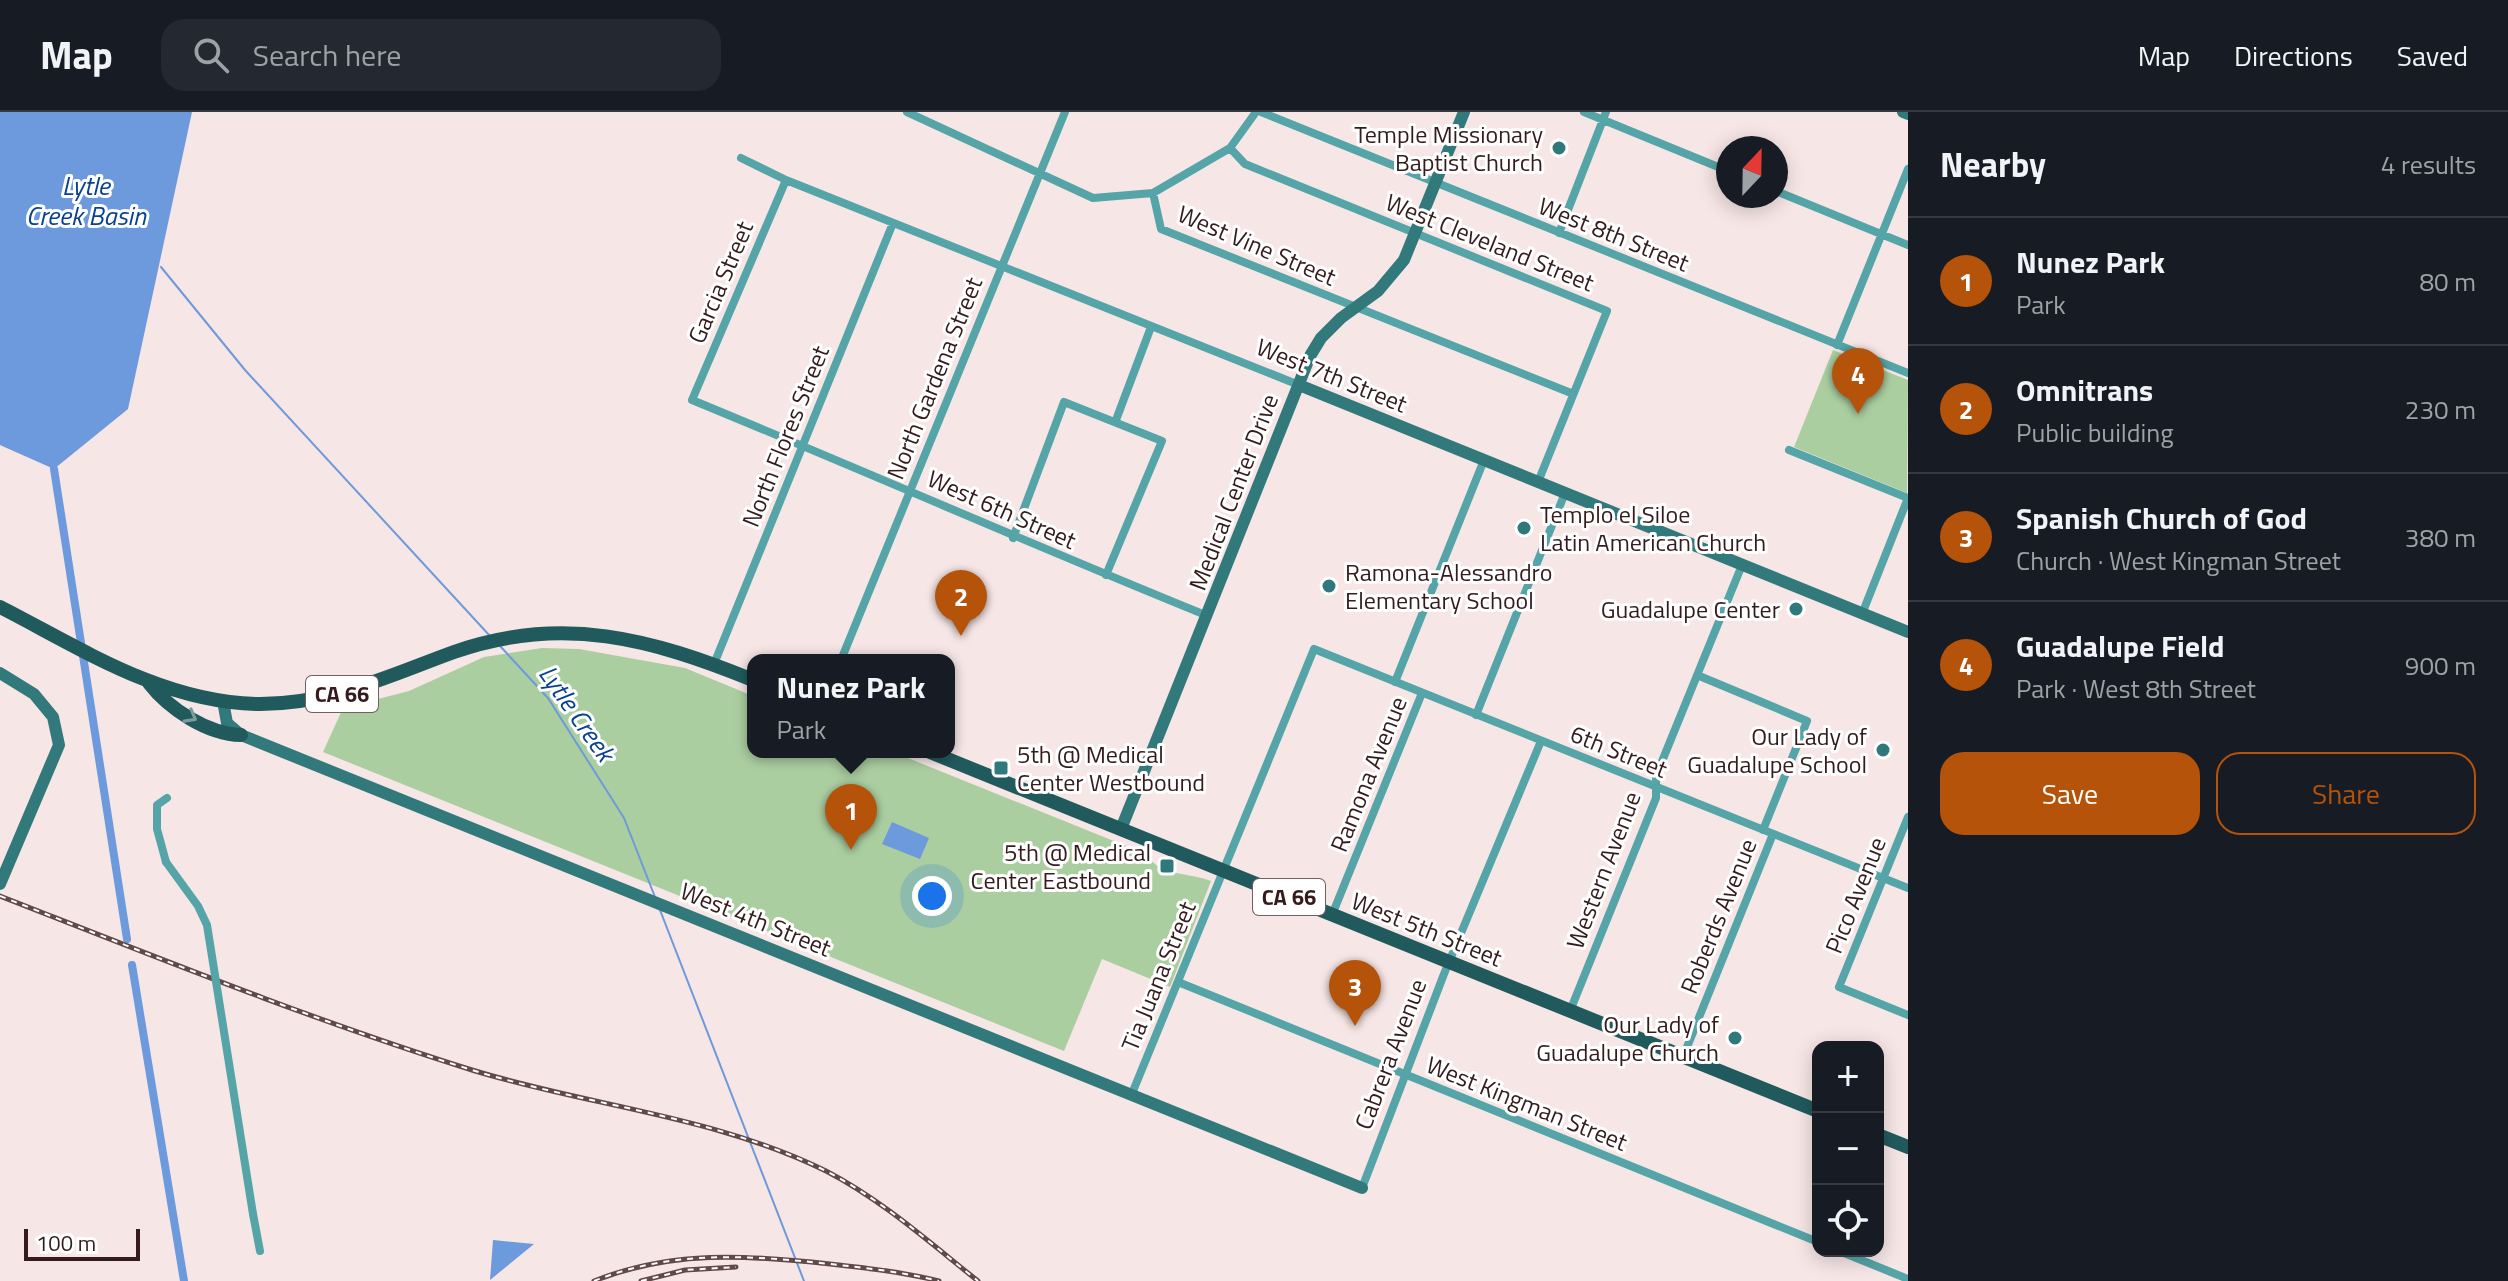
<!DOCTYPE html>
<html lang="en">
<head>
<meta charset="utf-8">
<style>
	:root { --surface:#171b24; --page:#242831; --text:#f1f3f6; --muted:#9ea1a6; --line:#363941; --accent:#b45309 }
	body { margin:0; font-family:"Titillium Web",sans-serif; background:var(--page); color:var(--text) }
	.controls { position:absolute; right:24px; bottom:24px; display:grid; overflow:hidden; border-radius:16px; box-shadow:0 4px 20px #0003 }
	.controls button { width:72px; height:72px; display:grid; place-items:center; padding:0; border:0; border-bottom:2px solid var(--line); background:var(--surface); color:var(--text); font:40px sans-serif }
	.compass { position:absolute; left:1716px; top:24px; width:72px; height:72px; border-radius:50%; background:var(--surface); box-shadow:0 4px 20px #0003; rotate:22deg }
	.scale { position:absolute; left:24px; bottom:20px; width:116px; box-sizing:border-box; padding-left:8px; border:4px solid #361b1c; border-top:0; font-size:22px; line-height:28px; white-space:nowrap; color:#361b1c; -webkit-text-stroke:6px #fff; paint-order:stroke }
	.you { position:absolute; left:932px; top:784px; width:28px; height:28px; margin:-20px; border:6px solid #fff; border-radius:50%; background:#1a73e8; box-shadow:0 0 0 12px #1a73e833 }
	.badge { display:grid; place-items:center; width:52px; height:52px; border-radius:50%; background:var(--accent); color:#fff; font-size:26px; font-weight:700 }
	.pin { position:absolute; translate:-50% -66px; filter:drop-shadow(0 2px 4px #0008) }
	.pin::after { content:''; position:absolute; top:42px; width:28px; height:24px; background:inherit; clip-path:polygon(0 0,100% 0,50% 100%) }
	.popup { position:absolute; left:747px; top:542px; width:208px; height:104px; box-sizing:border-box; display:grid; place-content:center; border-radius:16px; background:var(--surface); filter:drop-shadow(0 2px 6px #0005); font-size:26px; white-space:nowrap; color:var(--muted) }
	.popup b { font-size:30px; color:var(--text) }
	.popup::after { content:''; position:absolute; left:50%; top:100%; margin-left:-16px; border:16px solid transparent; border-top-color:var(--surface) }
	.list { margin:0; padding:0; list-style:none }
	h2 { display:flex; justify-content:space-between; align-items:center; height:104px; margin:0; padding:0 32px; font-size:34px }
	h2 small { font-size:26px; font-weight:400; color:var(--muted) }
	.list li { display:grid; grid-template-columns:52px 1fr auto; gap:24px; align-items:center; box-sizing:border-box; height:128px; padding:0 32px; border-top:2px solid var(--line) }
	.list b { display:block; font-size:30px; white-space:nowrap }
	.list p { margin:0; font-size:26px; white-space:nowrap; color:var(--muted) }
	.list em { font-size:26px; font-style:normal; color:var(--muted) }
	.actions { display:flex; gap:16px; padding:24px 32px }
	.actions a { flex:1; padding:18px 0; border:2px solid var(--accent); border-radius:24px; text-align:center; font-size:28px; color:var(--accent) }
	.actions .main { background:var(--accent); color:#fff }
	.icon { flex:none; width:44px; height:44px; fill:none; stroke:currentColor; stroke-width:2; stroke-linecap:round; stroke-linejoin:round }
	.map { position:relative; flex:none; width:1908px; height:1169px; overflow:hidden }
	header { display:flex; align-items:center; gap:48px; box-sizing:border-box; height:112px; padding:0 40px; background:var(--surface); border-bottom:2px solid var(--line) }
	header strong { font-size:38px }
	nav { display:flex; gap:44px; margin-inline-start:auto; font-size:28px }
	.search { width:560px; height:72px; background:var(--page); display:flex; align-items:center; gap:20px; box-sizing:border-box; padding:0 28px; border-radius:24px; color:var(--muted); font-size:30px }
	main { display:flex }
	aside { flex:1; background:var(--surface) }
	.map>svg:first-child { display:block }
</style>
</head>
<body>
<header>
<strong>Map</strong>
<div class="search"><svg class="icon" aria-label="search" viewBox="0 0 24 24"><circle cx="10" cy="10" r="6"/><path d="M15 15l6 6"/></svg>Search here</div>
<nav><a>Map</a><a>Directions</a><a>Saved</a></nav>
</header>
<main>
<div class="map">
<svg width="1908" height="1169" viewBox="0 0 1908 1169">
	<rect width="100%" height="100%" fill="#f6e6e5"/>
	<!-- green -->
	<path fill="#abcea1" d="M1833,238L1908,268L1907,381L1794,335Z
		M542,536L579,537L685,556L753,584V640H893L1146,742C1160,765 1189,760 1211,769L1170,875L1102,847L1064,939L323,640L343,596L409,579L484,545Z"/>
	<!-- water -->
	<path fill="#6d99dd" d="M0,0H192L128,297L54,357L0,333Z
		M892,710L929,726L920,747L882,732Z
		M493,1128L534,1132L490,1168Z"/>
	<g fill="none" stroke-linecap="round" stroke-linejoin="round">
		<!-- stream -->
		<path stroke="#6d99dd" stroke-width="2" d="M161,155L245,258L490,524
			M500,534L548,586L624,706L655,785
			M660,798L804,1169"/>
		<!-- canal -->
		<path stroke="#6d99dd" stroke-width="8" d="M54,357L127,827
			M132,853L184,1169"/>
		<!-- street -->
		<path stroke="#55a4a7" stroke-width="8" d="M907,0L1093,86L1153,81L1230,36L1256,0
			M1261,0L1908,261
			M1584,0L1728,59
			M1230,36L1245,52L1607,199L1538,370
			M741,46L786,68L1299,273
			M786,68L692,288C865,359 1035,434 1208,504
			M1776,79L1908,133
			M1153,81L1161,117L1571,281
			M1559,121L1606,0
			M1837,233L1908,57
			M1116,308L1151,215
			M1789,338L1908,386
			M1013,426L1064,290L1162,329L1106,463
			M1862,502L1908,386
			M841,548L1065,0
			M714,552L893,111
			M1697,563L1807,609L1763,718
			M1395,570L1484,348
			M1476,603L1565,381
			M1908,705L1839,875L1908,903
			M166,750L157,717V693L167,686
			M1332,803L1422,581
			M1178,870L1818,1130
			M1570,899L1656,686V664L1742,453
			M1683,945L1773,722
			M1131,984L1314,537L1908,776
			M1362,1076L1444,862L1541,629
			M253,1102L260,1139
			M1839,1139L1908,1167"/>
		<!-- secondary -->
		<path stroke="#32797c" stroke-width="12" d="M1903,0L1908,2
			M1299,273L1908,520
			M0,561L34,582L53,605L59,633L0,772
			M223,589L227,611L241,623L1362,1076
			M1121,717L1310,244L1321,226L1341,206L1378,179L1404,148L1464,0"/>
		<!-- primary -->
		<path stroke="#215a5d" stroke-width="14" d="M0,495C82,537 162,590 257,592C329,593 388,564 454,540C562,502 652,527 753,568
			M149,571C169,597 207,622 241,623
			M930,640L1818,999
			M1878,1023L1908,1035"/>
		<!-- rail casing -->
		<g stroke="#614849" stroke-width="5">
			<path id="rail" d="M0,784C156,845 312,908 472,958C589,994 715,1004 826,1059C882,1088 929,1130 978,1169
				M594,1169C672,1138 747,1143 830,1152C866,1156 903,1160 939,1169
				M641,1169L685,1158L736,1155"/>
		</g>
		<!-- rail -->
		<use href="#rail" stroke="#fff" stroke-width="2" stroke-dasharray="6" stroke-linecap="butt"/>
		<!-- street-bridge -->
		<path stroke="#55a4a7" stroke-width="8" d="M166,750L198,794L207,813L253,1102"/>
	</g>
	<!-- one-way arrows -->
	<defs><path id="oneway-chevron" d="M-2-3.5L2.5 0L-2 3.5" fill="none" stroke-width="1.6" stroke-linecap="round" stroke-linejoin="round" transform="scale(2)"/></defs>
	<use stroke="#7a9c9e" href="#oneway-chevron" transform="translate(191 605) rotate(29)"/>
	<!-- markers -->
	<g fill="#2f787b" stroke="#fff" stroke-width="3">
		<circle cx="1559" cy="36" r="8"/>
		<circle cx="1524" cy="416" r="8"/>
		<circle cx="1329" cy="474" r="8"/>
		<circle cx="1796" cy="497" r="8"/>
		<circle cx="1883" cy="638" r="8"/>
		<rect x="993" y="648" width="16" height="16" rx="4"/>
		<rect x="1159" y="746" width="16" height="16" rx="4"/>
		<circle cx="1735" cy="926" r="8"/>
	</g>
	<g text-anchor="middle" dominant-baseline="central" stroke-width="6" stroke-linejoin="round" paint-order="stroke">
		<!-- shield labels -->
		<g fill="#fff" stroke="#725f60" stroke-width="2">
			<rect x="306" y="564" width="72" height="36" rx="6"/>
			<rect x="1253" y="767" width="72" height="36" rx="6"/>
		</g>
		<g font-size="22" font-weight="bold" fill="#361b1c">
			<text x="342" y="582">CA 66</text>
			<text x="1289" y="785">CA 66</text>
		</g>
		<!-- poi labels -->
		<g font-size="24" fill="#361b1c" stroke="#fff" text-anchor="end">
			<text x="1543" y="22">Temple Missionary<tspan x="1543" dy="28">Baptist Church</tspan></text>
			<text x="1540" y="402" text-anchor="start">Templo el Siloe<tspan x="1540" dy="28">Latin American Church</tspan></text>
			<text x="1345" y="460" text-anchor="start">Ramona-Alessandro<tspan x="1345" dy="28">Elementary School</tspan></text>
			<text x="1780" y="497">Guadalupe Center</text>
			<text x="1867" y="624">Our Lady of<tspan x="1867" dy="28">Guadalupe School</tspan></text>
			<text x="1017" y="642" text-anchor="start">5th @ Medical<tspan x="1017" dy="28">Center Westbound</tspan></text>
			<text x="1151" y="740">5th @ Medical<tspan x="1151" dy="28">Center Eastbound</tspan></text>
			<text x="1719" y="912">Our Lady of<tspan x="1719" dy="28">Guadalupe Church</tspan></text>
		</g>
		<!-- street labels -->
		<g font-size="24" fill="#361b1c" stroke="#fff">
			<text transform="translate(1614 122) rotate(22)">West 8th Street</text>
			<text transform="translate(1490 130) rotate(22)">West Cleveland Street</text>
			<text transform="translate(1257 133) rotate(23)">West Vine Street</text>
			<text transform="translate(720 170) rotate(-67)">Garcia Street</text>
			<text transform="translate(1332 263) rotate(22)">West 7th Street</text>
			<text transform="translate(934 266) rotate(-68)">North Gardena Street</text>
			<text transform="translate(785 324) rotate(-68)">North Flores Street</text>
			<text transform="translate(1233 380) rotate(-69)">Medical Center Drive</text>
			<text transform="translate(1002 397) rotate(24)">West 6th Street</text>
			<text transform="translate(1619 639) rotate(22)">6th Street</text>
			<text transform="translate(1368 662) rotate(-68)">Ramona Avenue</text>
			<text transform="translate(1603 758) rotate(-69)">Western Avenue</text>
			<text transform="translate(1855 783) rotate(-68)">Pico Avenue</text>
			<text transform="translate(1718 804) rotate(-68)">Roberds Avenue</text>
			<text transform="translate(756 807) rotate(22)">West 4th Street</text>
			<text transform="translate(1427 817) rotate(22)">West 5th Street</text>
			<text transform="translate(1158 864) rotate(-68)">Tia Juana Street</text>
			<text transform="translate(1390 942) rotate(-69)">Cabrera Avenue</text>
			<text transform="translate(1527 991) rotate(22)">West Kingman Street</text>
		</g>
		<!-- water labels -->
		<g font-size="26" font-style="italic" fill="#084191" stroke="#fff">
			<text x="86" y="73">Lytle<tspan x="86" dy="30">Creek Basin</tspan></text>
			<text transform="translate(577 601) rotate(55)">Lytle Creek</text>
		</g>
	</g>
</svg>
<div class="controls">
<button>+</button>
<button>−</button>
<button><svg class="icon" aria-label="locate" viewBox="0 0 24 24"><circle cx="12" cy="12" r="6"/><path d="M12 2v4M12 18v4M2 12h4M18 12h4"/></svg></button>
</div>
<svg class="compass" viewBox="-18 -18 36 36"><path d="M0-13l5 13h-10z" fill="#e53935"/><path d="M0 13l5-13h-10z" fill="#9ea1a6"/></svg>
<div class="scale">100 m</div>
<div class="you"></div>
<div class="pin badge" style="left:851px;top:738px">1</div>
<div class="popup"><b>Nunez Park</b>Park</div>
<div class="pin badge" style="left:961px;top:524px">2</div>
<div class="pin badge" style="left:1355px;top:914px">3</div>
<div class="pin badge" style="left:1858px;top:302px">4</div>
</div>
<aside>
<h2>Nearby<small>4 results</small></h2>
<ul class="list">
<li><span class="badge">1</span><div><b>Nunez Park</b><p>Park</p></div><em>80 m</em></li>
<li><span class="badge">2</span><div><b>Omnitrans</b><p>Public building</p></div><em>230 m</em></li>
<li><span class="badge">3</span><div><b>Spanish Church of God</b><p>Church · West Kingman Street</p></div><em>380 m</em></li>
<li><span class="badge">4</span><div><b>Guadalupe Field</b><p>Park · West 8th Street</p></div><em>900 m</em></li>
</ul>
<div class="actions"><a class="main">Save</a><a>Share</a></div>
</aside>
</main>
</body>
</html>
